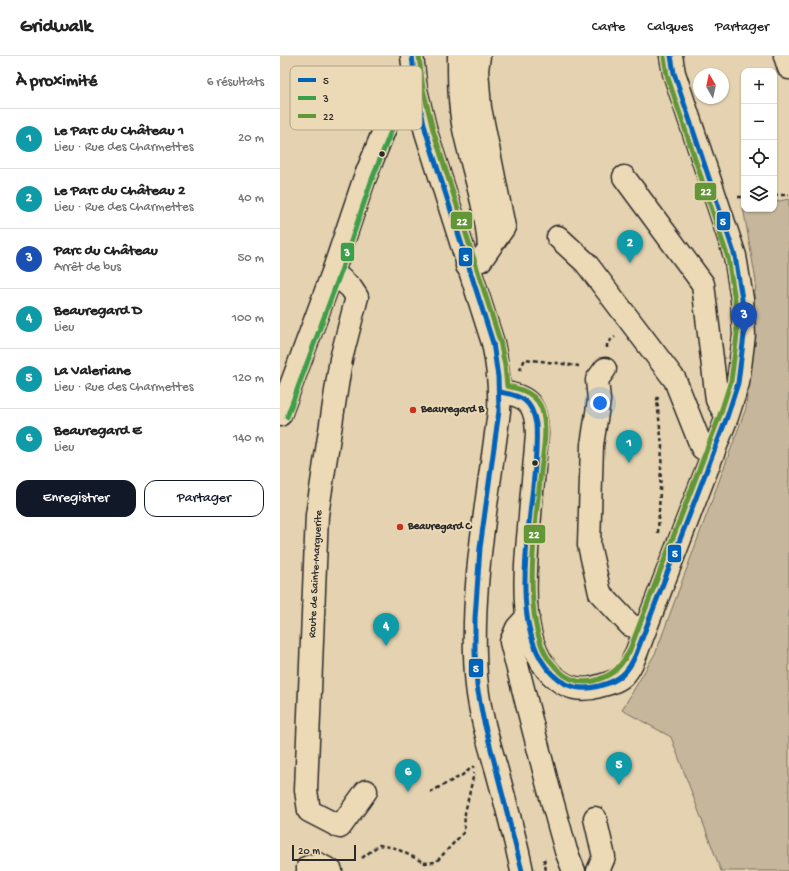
<!DOCTYPE html>
<html lang="fr">
<head>
<meta charset="utf-8">
<style>
	:root { --surface:#fff; --page:#f2f2f2; --text:#222; --muted:#767676; --line:#e0e0e0; --accent:#111827 }
	body { margin:0; font-family:"Gochi Hand",sans-serif; background:var(--page); color:var(--text) }
	.controls { position:absolute; right:12px; top:12px; display:grid; overflow:hidden; border-radius:8px; box-shadow:0 1px 3px #0004 }
	.controls button { width:36px; height:36px; display:grid; place-items:center; padding:0; border:0; border-bottom:1px solid var(--line); background:var(--surface); color:var(--text); font:20px sans-serif }
	.compass { position:absolute; left:413px; top:12px; width:36px; height:36px; border-radius:50%; background:var(--surface); box-shadow:0 1px 3px #0004; rotate:351deg }
	.scale { position:absolute; left:12px; bottom:10px; width:64px; box-sizing:border-box; padding-left:4px; border:2px solid #2b2b2b; border-top:0; font-size:11px; line-height:14px; white-space:nowrap; color:#2b2b2b; -webkit-text-stroke:3px #ecd9b6; paint-order:stroke }
	.you { position:absolute; left:320px; top:347px; width:14px; height:14px; margin:-10px; border:3px solid #fff; border-radius:50%; background:#1a73e8; box-shadow:0 0 0 6px #1a73e833 }
	.badge { display:grid; place-items:center; width:26px; height:26px; border-radius:50%; background:var(--accent); color:#fff; font-size:13px; font-weight:700 }
	.pin { position:absolute; translate:-50% -33px; filter:drop-shadow(0 1px 2px #0008) }
	.pin::after { content:''; position:absolute; top:21px; width:14px; height:12px; background:inherit; clip-path:polygon(0 0,100% 0,50% 100%) }
	.list { margin:0; padding:0; list-style:none }
	h2 { display:flex; justify-content:space-between; align-items:center; height:52px; margin:0; padding:0 16px; font-size:17px }
	h2 small { font-size:13px; font-weight:400; color:var(--muted) }
	.list li { display:grid; grid-template-columns:26px 1fr auto; gap:12px; align-items:center; box-sizing:border-box; height:60px; padding:0 16px; border-top:1px solid var(--line) }
	.list b { display:block; font-size:15px; white-space:nowrap }
	.list p { margin:0; font-size:13px; white-space:nowrap; color:var(--muted) }
	.list em { font-size:13px; font-style:normal; color:var(--muted) }
	.actions { display:flex; gap:8px; padding:12px 16px }
	.actions a { flex:1; padding:9px 0; border:1px solid var(--accent); border-radius:12px; text-align:center; font-size:14px; color:var(--accent) }
	.actions .main { background:var(--accent); color:#fff }
	.icon { flex:none; width:22px; height:22px; fill:none; stroke:currentColor; stroke-width:2; stroke-linecap:round; stroke-linejoin:round }
	.map { position:relative; flex:none; width:509px; height:815px; overflow:hidden }
	header { display:flex; align-items:center; gap:24px; box-sizing:border-box; height:56px; padding:0 20px; background:var(--surface); border-bottom:1px solid var(--line) }
	header strong { font-size:19px }
	nav { display:flex; gap:22px; margin-inline-start:auto; font-size:14px }
	main { display:flex }
	aside { flex:1; background:var(--surface) }
	.map>svg:first-child { display:block }
</style>
</head>
<body>
<header>
<strong>Gridwalk</strong>
<nav><a>Carte</a><a>Calques</a><a>Partager</a></nav>
</header>
<main>
<aside>
<h2>À proximité<small>6 résultats</small></h2>
<ul class="list">
<li><span class="badge" style="background:#0f9aa8">1</span><div><b>Le Parc du Château 1</b><p>Lieu · Rue des Charmettes</p></div><em>20 m</em></li>
<li><span class="badge" style="background:#0f9aa8">2</span><div><b>Le Parc du Château 2</b><p>Lieu · Rue des Charmettes</p></div><em>40 m</em></li>
<li><span class="badge" style="background:#1a4fb4">3</span><div><b>Parc du Château</b><p>Arrêt de bus</p></div><em>50 m</em></li>
<li><span class="badge" style="background:#0f9aa8">4</span><div><b>Beauregard D</b><p>Lieu</p></div><em>100 m</em></li>
<li><span class="badge" style="background:#0f9aa8">5</span><div><b>La Valeriane</b><p>Lieu · Rue des Charmettes</p></div><em>120 m</em></li>
<li><span class="badge" style="background:#0f9aa8">6</span><div><b>Beauregard E</b><p>Lieu</p></div><em>140 m</em></li>
</ul>
<div class="actions"><a class="main">Enregistrer</a><a>Partager</a></div>
</aside>
<div class="map">
<svg width="509" height="815" viewBox="0 0 509 815">
	<rect width="100%" height="100%" fill="#e4d2b0"/>
	<filter id="ink" filterUnits="userSpaceOnUse"><feTurbulence type="fractalNoise" baseFrequency=".025" numOctaves="2"/><feDisplacementMap in="SourceGraphic" scale="8" xChannelSelector="R" yChannelSelector="G"/><feConvolveMatrix kernelMatrix="1 2 1 2 8 2 1 2 1" color-interpolation-filters="sRGB"/></filter>
	<g filter="url(#ink)">
		<!-- green -->
		<path fill="#c6b69b" stroke="#787063" d="M509,143V815H441L391,681L342,654L376,596L466,352L476,225L463,151L464,153H494V146Z"/>
		<g fill="none" stroke-linecap="round" stroke-linejoin="round">
			<!-- minor casing -->
			<g stroke="#2b2b2b" stroke-width="25">
				<path id="minor" d="M132,0L136,34L146,76L213,287C218,310 220,332 219,355C208,444 188,541 197,630C200,659 209,687 217,715C226,748 235,781 242,815
					M179,0C179,24 179,49 184,73C192,112 207,152 209,192
					M505,0L509,12
					M344,121L423,228L437,344L447,361
					M278,181L306,207L395,324L422,392L433,398
					M187,210L201,204L224,171L200,52L197,14L199,0
					M53,216L71,232L77,241L61,303L37,459L26,734L29,755L60,771L86,735
					M325,313L317,324L319,344L312,389L309,489L320,537L350,569L365,574
					M220,336C250,340 256,349 257,378C255,405 252,433 250,460C246,507 234,592 278,624C289,632 298,634 312,632C322,629 335,627 343,620C353,611 360,586 365,574L447,361L458,327L464,279L462,243L455,200L394,17L391,0
					M0,359L53,216L84,124L111,57L120,45L136,34
					M248,560L237,572L231,586L268,730L286,795L294,815
					M315,762L324,801L318,815
					M28,815V811L38,808L51,815"/>
			</g>
			<!-- path -->
			<path stroke="#2b2b2b" stroke-width="2.5" stroke-dasharray="4 3" stroke-linecap="butt" d="M494,139H509
				M458,141H464
				M327,292V287L335,281
				M240,314L245,303L299,310
				M378,477L382,390L377,344L378,341
				M150,736L181,720L194,710
				M82,802L99,789L115,792L145,807L156,806L184,776L185,757L194,717
				M264,803L266,815"/>
			<!-- minor -->
			<use href="#minor" stroke="#ecd9b6" stroke-width="22"/>
			<!-- bus-1 casing -->
			<g stroke="#ecd9b6" stroke-width="8">
				<path id="bus-1" d="M132,0L136,34L146,76L213,287L218,321L219,355L200,492L195,562V596L197,630L203,662L242,815
					M220,336C242,340 252,344 256,368C261,438 219,563 272,618C286,632 301,635 319,630C339,625 348,617 356,598L447,361L458,327L464,279L462,243L455,200L394,17L391,0"/>
			</g>
			<!-- bus-2 casing -->
			<g stroke="#ecd9b6" stroke-width="8">
				<path id="bus-2" d="M7,361L60,218L91,126L117,60L125,50L140,40"/>
			</g>
			<!-- bus-3 casing -->
			<g stroke="#ecd9b6" stroke-width="8">
				<path id="bus-3" d="M139,0L143,33L153,74L220,285L225,310L227,330C242,333 257,338 262,354C268,374 263,395 261,415C256,465 241,557 267,601C270,605 274,609 277,613C287,623 299,628 313,625C332,620 339,613 349,596L440,359L451,325L457,279L455,244L448,202L387,19L384,1"/>
			</g>
			<!-- bus-1 -->
			<use href="#bus-1" stroke="#0063ba" stroke-width="5"/>
			<!-- bus-2 -->
			<use href="#bus-2" stroke="#3c9f49" stroke-width="5"/>
			<!-- bus-3 -->
			<use href="#bus-3" stroke="#629737" stroke-width="5"/>
		</g>
	</g>
	<!-- markers -->
	<g fill="#2b2b2b" stroke="#ecd9b6" stroke-width="1.5">
		<circle cx="102" cy="98" r="3.5"/>
		<circle cx="255" cy="407" r="3.5"/>
	</g>
	<g fill="#c8321e" stroke="#ecd9b6" stroke-width="1.5">
		<circle cx="133" cy="354" r="4"/>
		<circle cx="120" cy="471" r="4"/>
	</g>
	<g text-anchor="middle" dominant-baseline="central" stroke-width="4" stroke-linejoin="round" paint-order="stroke">
		<!-- poi labels -->
		<g font-size="11" font-weight="bold" fill="#2b2b2b" stroke="#ecd9b6" text-anchor="start">
			<text x="141" y="354">Beauregard B</text>
			<text x="128" y="471">Beauregard C</text>
		</g>
		<!-- street labels -->
		<g font-size="11" fill="#2b2b2b" stroke="#ecd9b6">
			<text transform="translate(36 518) rotate(-87)">Route de Sainte-Marguerite</text>
		</g>
	</g>
	<!-- legend -->
	<rect x="10" y="10" width="132" height="64" rx="6" fill="#ecd9b6" stroke="#b2a58c" stroke-width="1"/>
	<rect x="18" y="22" width="18" height="4" fill="#0063ba"/>
	<rect x="18" y="40" width="18" height="4" fill="#3c9f49"/>
	<rect x="18" y="58" width="18" height="4" fill="#629737"/>
	<g font-size="11" fill="#2b2b2b">
		<text x="43" y="28">5</text>
		<text x="43" y="46">3</text>
		<text x="43" y="64">22</text>
	</g>
	<g stroke="#ecd9b6" stroke-width="1.5">
		<rect x="414" y="126" width="23" height="19" rx="4" fill="#629737"/>
		<rect x="170" y="155" width="23" height="19" rx="4" fill="#629737"/>
		<rect x="436" y="155" width="15" height="20" rx="4" fill="#0063ba"/>
		<rect x="60" y="186" width="15" height="20" rx="4" fill="#3c9f49"/>
		<rect x="178" y="191" width="15" height="20" rx="4" fill="#0063ba"/>
		<rect x="243" y="468" width="23" height="20" rx="4" fill="#629737"/>
		<rect x="387" y="488" width="15" height="19" rx="4" fill="#0063ba"/>
		<rect x="188" y="602" width="16" height="20" rx="4" fill="#0063ba"/>
	</g>
	<g font-size="11" text-anchor="middle" font-weight="bold" fill="#fff">
		<text x="426" y="139">22</text>
		<text x="182" y="169">22</text>
		<text x="443" y="169">5</text>
		<text x="67" y="200">3</text>
		<text x="186" y="205">5</text>
		<text x="254" y="482">22</text>
		<text x="395" y="501">5</text>
		<text x="196" y="616">5</text>
	</g>
</svg>
<div class="controls">
<button>+</button>
<button>−</button>
<button><svg class="icon" aria-label="locate" viewBox="0 0 24 24"><circle cx="12" cy="12" r="6"/><path d="M12 2v4M12 18v4M2 12h4M18 12h4"/></svg></button>
<button><svg class="icon" aria-label="layers" viewBox="0 0 24 24"><path d="M12 4l9 5-9 5-9-5zM3 14l9 5 9-5"/></svg></button>
</div>
<svg class="compass" viewBox="-18 -18 36 36"><path d="M0-13l5 13h-10z" fill="#e53935"/><path d="M0 13l5-13h-10z" fill="#767676"/></svg>
<div class="scale">20 m</div>
<div class="you"></div>
<div class="pin badge" style="left:349px;top:407px;background:#0f9aa8">1</div>
<div class="pin badge" style="left:350px;top:207px;background:#0f9aa8">2</div>
<div class="pin badge" style="left:464px;top:279px;background:#1a4fb4">3</div>
<div class="pin badge" style="left:106px;top:590px;background:#0f9aa8">4</div>
<div class="pin badge" style="left:339px;top:729px;background:#0f9aa8">5</div>
<div class="pin badge" style="left:128px;top:736px;background:#0f9aa8">6</div>
</div>
</main>
</body>
</html>
